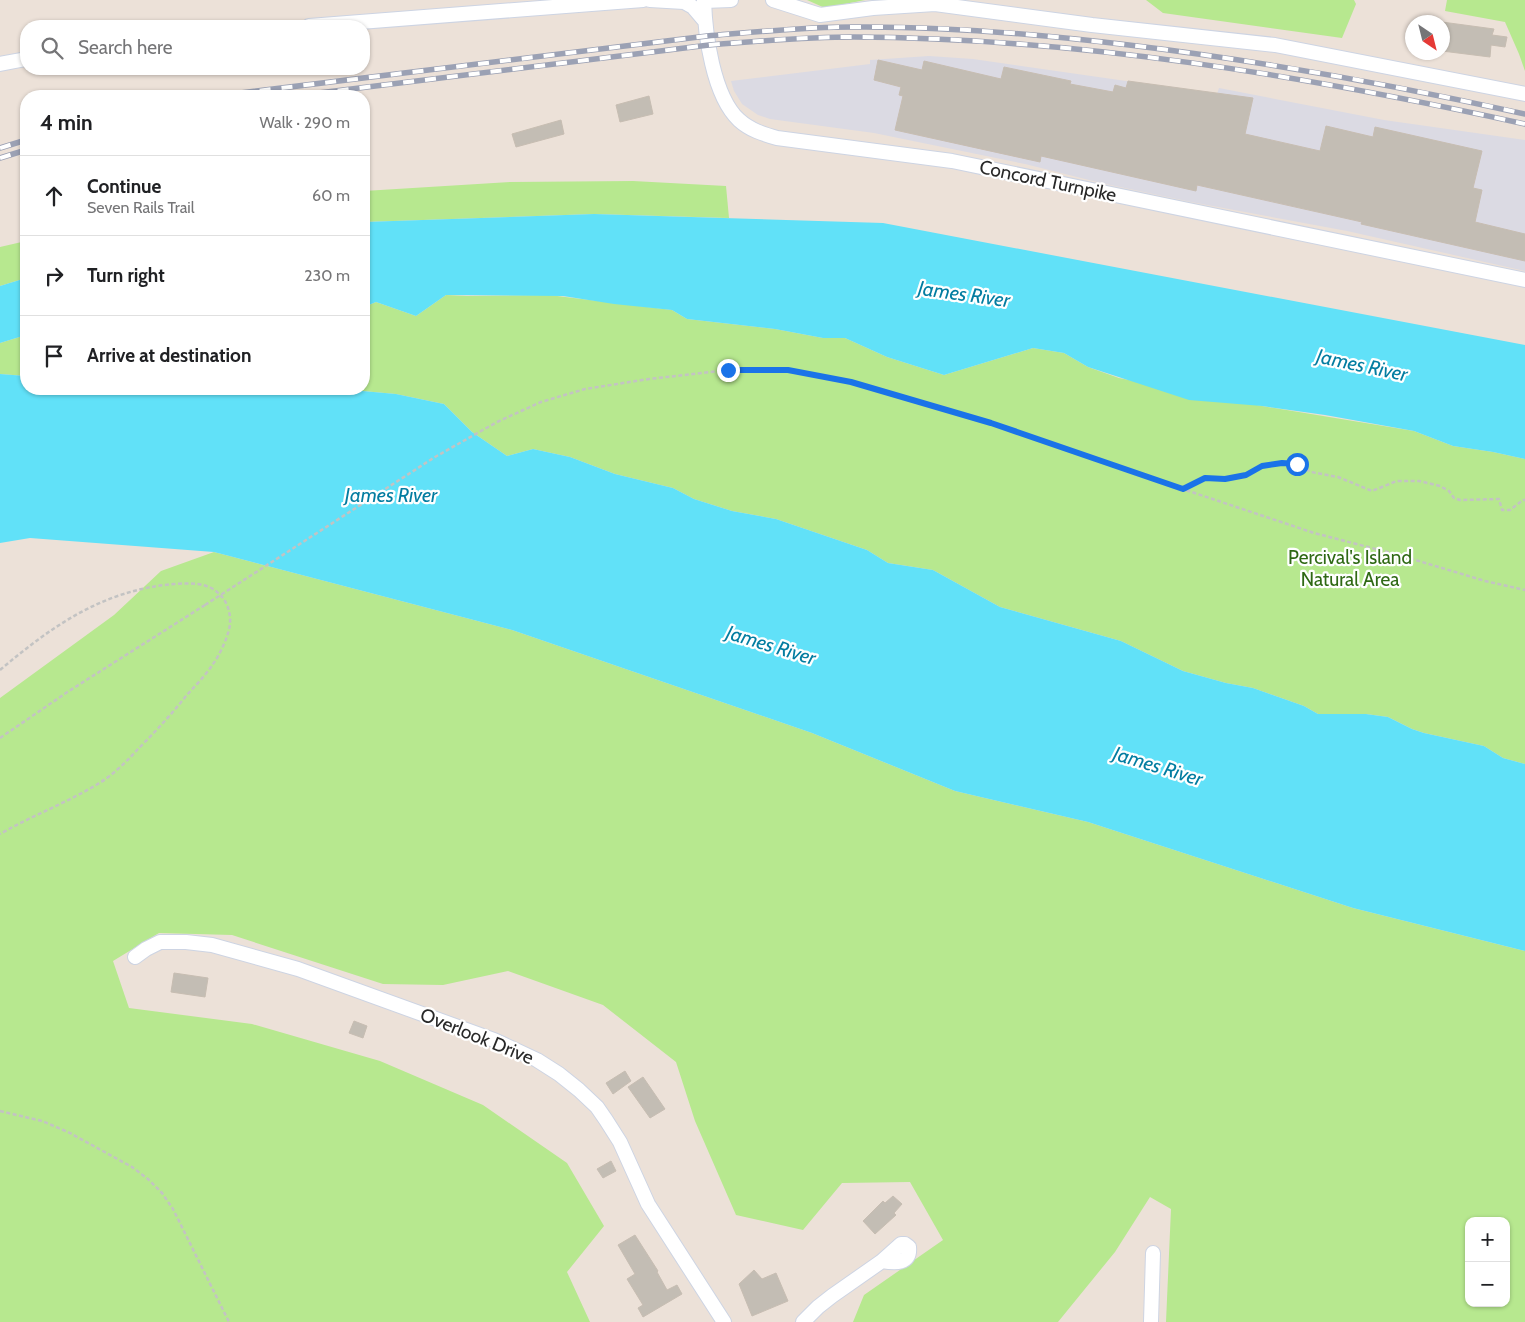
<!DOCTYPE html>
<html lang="en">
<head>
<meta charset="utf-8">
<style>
	:root { --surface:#fff; --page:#f2f2f2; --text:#202124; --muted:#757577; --line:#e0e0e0 }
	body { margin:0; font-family:Cabin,sans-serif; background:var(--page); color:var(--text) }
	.controls { position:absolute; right:15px; bottom:15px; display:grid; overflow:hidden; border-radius:10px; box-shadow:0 1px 4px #0004 }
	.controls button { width:45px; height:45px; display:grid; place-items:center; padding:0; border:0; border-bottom:1px solid var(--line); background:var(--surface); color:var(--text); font:25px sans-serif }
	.compass { position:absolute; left:1405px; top:15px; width:45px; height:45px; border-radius:50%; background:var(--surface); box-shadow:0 1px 4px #0004; rotate:145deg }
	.stop { position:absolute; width:15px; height:15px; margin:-11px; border:4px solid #1a73e8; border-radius:50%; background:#fff }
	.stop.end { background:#1a73e8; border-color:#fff; box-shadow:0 1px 5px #0008 }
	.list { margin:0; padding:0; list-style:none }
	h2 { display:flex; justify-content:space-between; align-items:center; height:65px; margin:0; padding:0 20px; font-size:21px }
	h2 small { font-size:16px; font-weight:400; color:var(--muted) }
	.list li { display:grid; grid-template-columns:32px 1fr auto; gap:15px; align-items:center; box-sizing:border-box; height:80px; padding:0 20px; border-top:1px solid var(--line) }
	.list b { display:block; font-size:19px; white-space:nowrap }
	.list p { margin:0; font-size:16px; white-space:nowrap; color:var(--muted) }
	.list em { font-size:16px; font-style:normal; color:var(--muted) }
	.icon { flex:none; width:28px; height:28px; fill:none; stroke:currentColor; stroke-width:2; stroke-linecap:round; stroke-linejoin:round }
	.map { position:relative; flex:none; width:1525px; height:1322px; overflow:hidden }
	.search { position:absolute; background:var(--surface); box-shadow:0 1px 4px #0004; left:20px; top:20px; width:350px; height:55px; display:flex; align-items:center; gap:12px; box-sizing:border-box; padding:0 18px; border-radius:20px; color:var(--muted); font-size:19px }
	.panel { position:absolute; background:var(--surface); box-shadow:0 1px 4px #0004; left:20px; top:90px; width:350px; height:305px; border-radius:20px }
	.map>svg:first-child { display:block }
</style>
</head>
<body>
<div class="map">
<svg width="1525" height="1322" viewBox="0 0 1525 1322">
	<rect width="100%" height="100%" fill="#ece1d8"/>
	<!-- industrial -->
	<path fill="#dbdae3" d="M929,56L973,59L1217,94L1219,88L1384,120L1525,140V271L1347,231L1191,202L1101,183L1025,164L874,133L770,119L758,115L742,104L734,91L731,81L870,64V60Z"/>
	<!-- green -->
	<path fill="#b7e88f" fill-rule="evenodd" d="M807,0H865L825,8Z
		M1146,0H1354L1356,4L1342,38L1163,13Z
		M1447,0H1525V71L1519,54L1505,22L1445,11Z
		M633,181L726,186L729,218L594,214L364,222V191L510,182Z
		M26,241V278L0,286V247Z
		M446,295L467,296L549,295L672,310L687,319L775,329L823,338H845L887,357L944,375L1033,348L1064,353L1088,367L1119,378L1262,406L1414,431L1453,446L1493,452L1525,459V764L1503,758L1484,746L1424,733L1412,729L1388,717L1366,714H1318L1304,706L1253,688L1226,683L1183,671L1121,641L1000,607L933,570L888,563L867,550L776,519L732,511L694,499L673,488L615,474L570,457L533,449L507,456L472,432L444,404L396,394L340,389H364V307L376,302L416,316Z
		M26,335V376L0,374V343Z
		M214,552L512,630L812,733L955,791L1088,822L1353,908L1525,951V1322H1166L1171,1209L1150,1197L1115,1252L1058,1322H853L864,1295L943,1240L910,1182L842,1183L803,1230L736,1215L695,1121L676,1062L603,1005L508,971L443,985L383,984L232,935L159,933L113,961L129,1008L252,1024L380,1061L483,1105L567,1163L604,1226L567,1272L590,1322H0V698L114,615L161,571ZM1469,1221H1506V1303H1469Z"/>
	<!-- water -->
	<path fill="#61e1f8" d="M594,214L883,223L1525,345V459L1493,452L1453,446L1414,431L1325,415L1262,406L1189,400L1088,367L1064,353L1033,348L944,375L887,357L845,338H823L775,329L687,319L672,310L614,304L563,296L446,295L416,316L376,302L364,307V222Z
		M26,278V335L0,343V286Z
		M0,374L26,376V389H340L396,394L444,404L472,432L507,456L533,449L570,457L615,474L673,488L694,499L732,511L776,519L867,550L888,563L933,570L1000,607L1121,641L1183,671L1226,683L1253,688L1304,706L1318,714H1366L1388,717L1412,729L1424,733L1484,746L1503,758L1525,764V951L1353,908L1088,822L955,791L812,733L512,630L214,552L30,538L0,543Z"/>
	<!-- building -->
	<path fill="#c3bdb4" stroke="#c7bdb2" d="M1442,22L1494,29L1492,35L1507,37L1505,47L1491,45L1490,57L1442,51Z
		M878,60L922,70L924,61L1001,79L1004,67L1071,81L1070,84L1113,92L1115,85L1126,88L1128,81L1253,98L1245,134L1320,151L1326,126L1373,137L1375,127L1482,151L1473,188L1482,190L1475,222L1525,234V261L1361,224L1362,222L1197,185L1196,191L1041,156L1040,162L895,130L903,96L899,95L901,87L874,80Z
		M649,96L653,114L620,122L616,105Z
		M561,120L564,134L516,147L512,134Z
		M174,973L208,978L205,997L171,992Z
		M354,1021L367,1026L363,1038L349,1033Z
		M625,1071L631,1081L613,1094L606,1083Z
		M643,1077L665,1109L650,1118L628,1087Z
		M611,1161L616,1171L603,1178L597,1169Z
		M893,1196L902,1204L894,1213L896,1215L875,1234L863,1221L883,1201L885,1203Z
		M635,1235L658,1271L657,1272L667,1290L677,1285L682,1294L643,1317L638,1308L643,1305L627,1279L635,1274L618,1245Z
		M754,1270L762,1279L776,1273L788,1301L752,1316L739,1284Z"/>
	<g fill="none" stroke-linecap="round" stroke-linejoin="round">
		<!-- minor casing -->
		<g stroke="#cdd4e3" stroke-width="16">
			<path id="minor" d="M650,0L684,2L693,7L704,20
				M704,0C705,34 713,96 739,120C750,130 763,134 777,138L952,161L1525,280
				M773,0L820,15L873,8L935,4L1092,25L1275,45L1525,94
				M704,1L731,0
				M309,26L643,0
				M0,64L26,59
				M135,957L146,949L160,942H186L212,945L298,969L494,1040L537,1060L559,1074L579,1090L597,1107L606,1120L620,1142L648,1204L724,1322
				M901,1244H905L909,1247C911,1265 894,1263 882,1261Z
				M803,1322L818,1307L832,1296L882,1261
				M1151,1322L1153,1253"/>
		</g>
		<!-- path -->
		<path stroke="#c3c3c3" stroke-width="2.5" stroke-dasharray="4 2.5" stroke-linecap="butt" d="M497,422L541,402L585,389L649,379L728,370H787L851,382L991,423L1111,465L1314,533L1399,555L1485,581L1525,590
			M1183,489L1205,478L1225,479L1246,475L1262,466L1282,463L1297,464L1311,472L1338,477L1372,491L1397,481H1419L1440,486L1449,491L1454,498L1460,500L1499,499L1502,510H1510L1523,500H1525
			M0,670C52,626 103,590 174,584C189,583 205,582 217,592C229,601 233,619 228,633C225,643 219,656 213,664C206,675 195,686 186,696C171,715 155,732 138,749C127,761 115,773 101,782C69,802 33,815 0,834
			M0,738L69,691L205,605
			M0,1111L42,1121L68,1132L132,1167L148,1179L162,1193L173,1209L229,1322"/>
		<!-- minor -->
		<use href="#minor" stroke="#fff" stroke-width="14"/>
		<!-- rail casing -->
		<g stroke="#9ba1b4" stroke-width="5.5">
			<path id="rail" d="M216,96L707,36C755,32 804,27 852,27C945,26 1037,34 1129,45C1262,61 1394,85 1525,114
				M294,96L709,45C757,41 805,37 854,37C1080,38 1305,76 1525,124
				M0,148L26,140
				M0,158L26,150"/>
		</g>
		<!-- rail -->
		<use href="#rail" stroke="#fff" stroke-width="4" stroke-dasharray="11" stroke-linecap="butt"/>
		<!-- path-bridge -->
		<path stroke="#c3c3c3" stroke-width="2.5" stroke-dasharray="4 2.5" stroke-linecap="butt" d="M205,605L435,457L497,422"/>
	</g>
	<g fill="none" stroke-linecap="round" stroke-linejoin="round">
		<!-- route -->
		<path stroke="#1a73e8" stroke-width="6" d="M728,370H788L851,382L991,423L1183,489L1205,478L1225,479L1246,475L1262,466L1282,463L1297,464"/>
	</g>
	<g text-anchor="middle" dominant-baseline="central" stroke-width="4.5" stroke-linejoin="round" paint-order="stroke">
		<!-- street labels -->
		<g font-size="19" fill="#282828" stroke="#fff">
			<text transform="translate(1048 181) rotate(12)">Concord Turnpike</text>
			<text transform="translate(477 1036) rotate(22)">Overlook Drive</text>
		</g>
		<!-- park labels -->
		<g font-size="19" fill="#2f6914" stroke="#fff">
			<text x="1350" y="557">Percival's Island<tspan x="1350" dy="22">Natural Area</tspan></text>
		</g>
		<!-- water labels -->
		<g font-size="20" font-style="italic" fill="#037da1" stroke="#fff">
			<text transform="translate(964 294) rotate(8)">James River</text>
			<text transform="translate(1362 365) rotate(12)">James River</text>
			<text x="391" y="495">James River</text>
			<text transform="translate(771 645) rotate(17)">James River</text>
			<text transform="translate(1158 766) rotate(17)">James River</text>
		</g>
	</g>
</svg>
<div class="controls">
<button>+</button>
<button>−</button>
</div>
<svg class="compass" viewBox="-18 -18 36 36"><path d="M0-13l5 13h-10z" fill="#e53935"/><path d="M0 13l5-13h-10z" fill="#757577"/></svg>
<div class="stop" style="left:1297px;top:464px"></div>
<div class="stop end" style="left:728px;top:370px"></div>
<div class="search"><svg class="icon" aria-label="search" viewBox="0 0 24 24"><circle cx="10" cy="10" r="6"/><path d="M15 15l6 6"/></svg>Search here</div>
<section class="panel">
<h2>4 min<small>Walk · 290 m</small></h2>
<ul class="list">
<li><svg class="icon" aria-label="ahead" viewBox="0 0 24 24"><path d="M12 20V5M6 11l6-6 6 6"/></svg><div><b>Continue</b><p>Seven Rails Trail</p></div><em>60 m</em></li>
<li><svg class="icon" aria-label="right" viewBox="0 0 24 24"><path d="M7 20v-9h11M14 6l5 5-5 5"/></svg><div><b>Turn right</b></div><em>230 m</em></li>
<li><svg class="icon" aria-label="arrive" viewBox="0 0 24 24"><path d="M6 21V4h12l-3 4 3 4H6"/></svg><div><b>Arrive at destination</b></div></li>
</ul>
</section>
</div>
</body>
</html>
